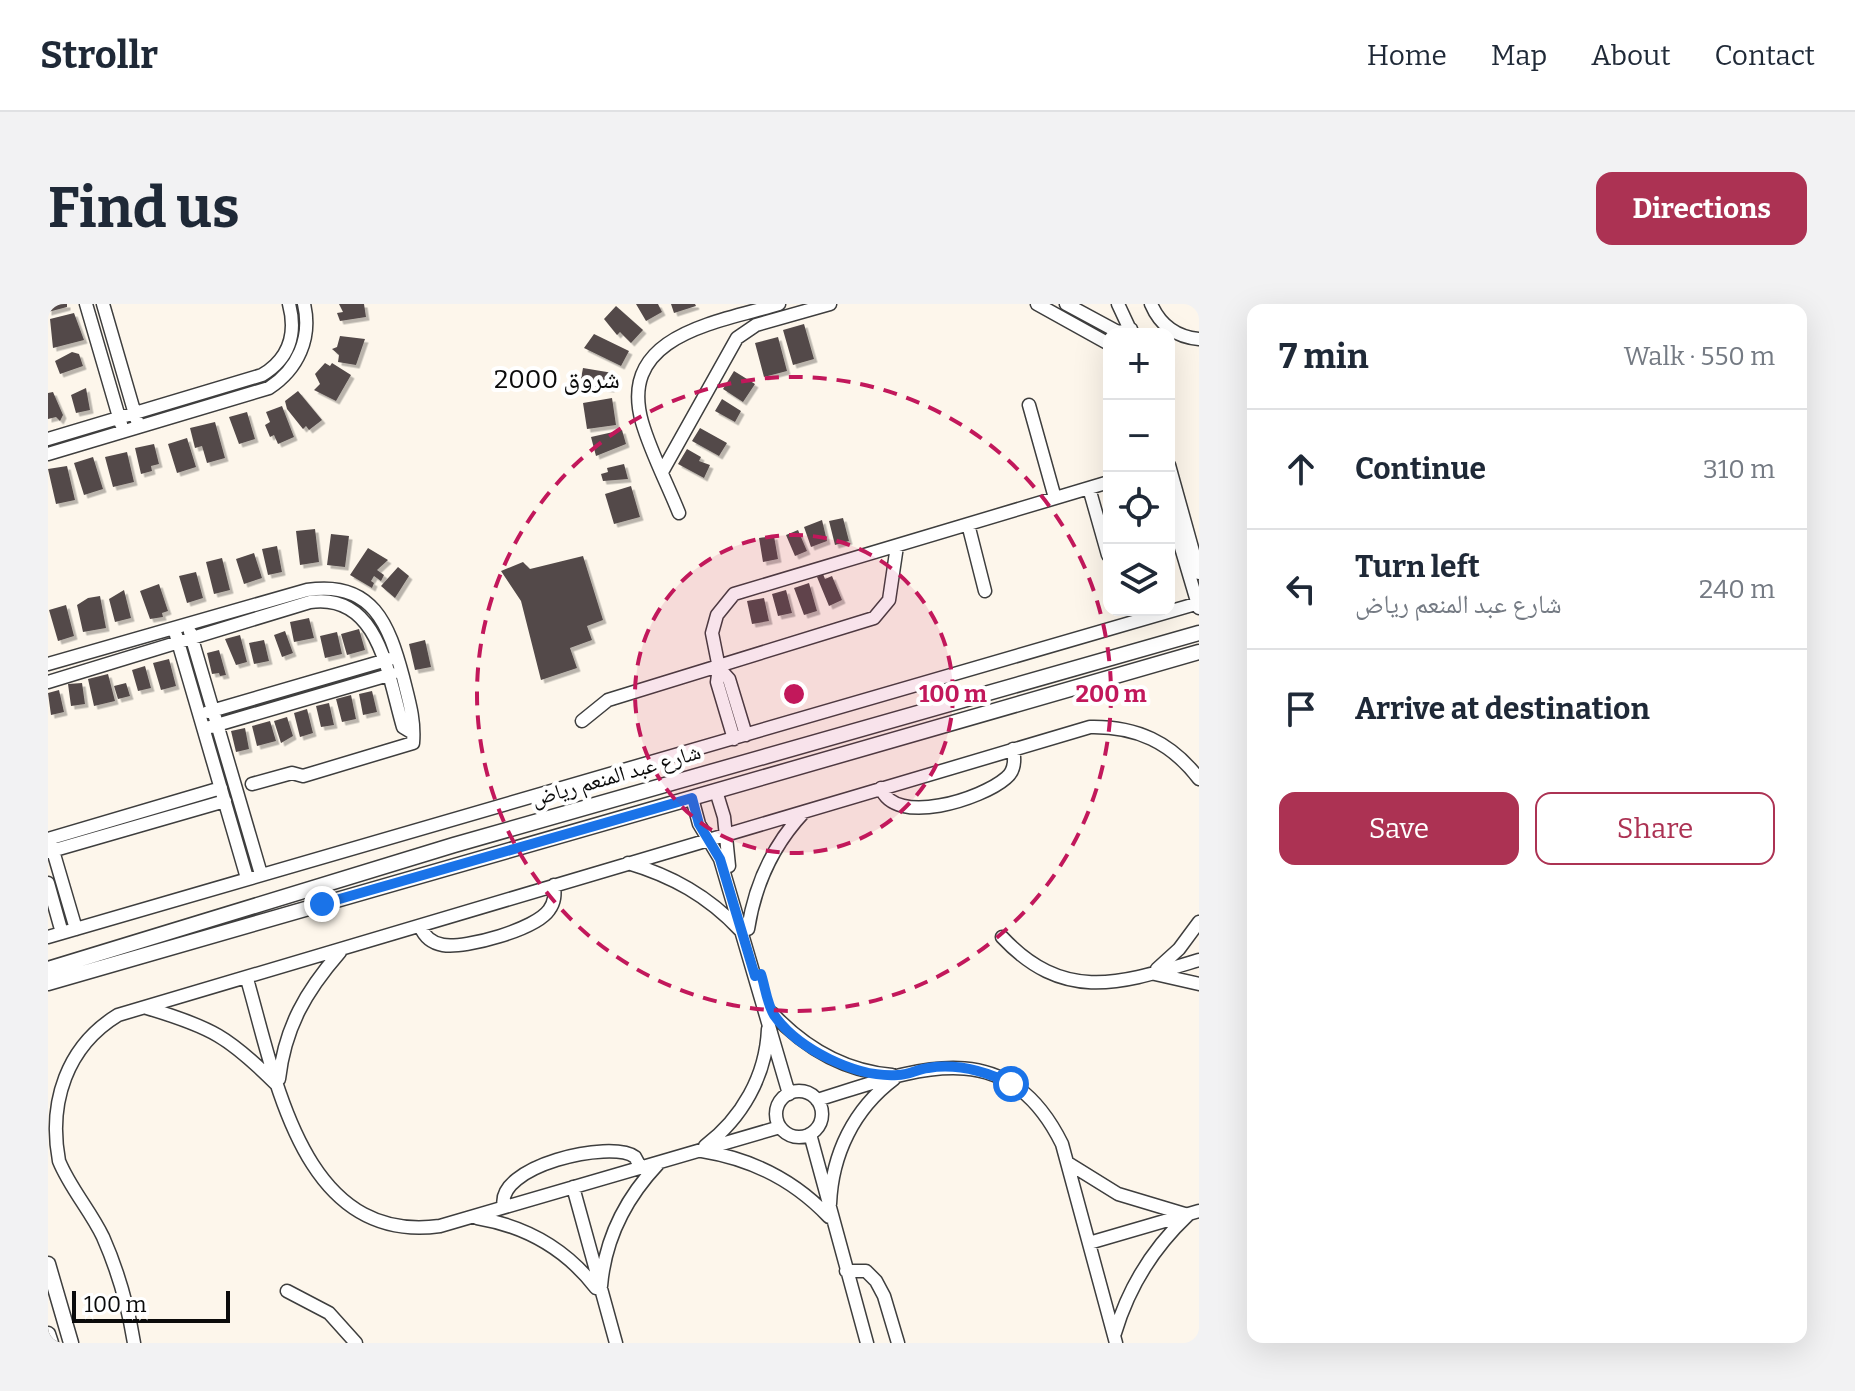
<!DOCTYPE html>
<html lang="en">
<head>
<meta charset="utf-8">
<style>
	:root { --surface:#fff; --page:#f2f2f3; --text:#1f2937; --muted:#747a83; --line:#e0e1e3; --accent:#ac3253 }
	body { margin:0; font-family:Bitter,"Noto Naskh Arabic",serif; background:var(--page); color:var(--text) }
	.controls { position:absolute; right:24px; top:24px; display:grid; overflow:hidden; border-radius:16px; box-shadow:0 8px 32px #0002 }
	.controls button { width:72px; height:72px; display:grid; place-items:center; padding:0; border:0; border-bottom:2px solid var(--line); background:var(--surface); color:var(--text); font:40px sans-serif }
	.scale { position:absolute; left:24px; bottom:20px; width:158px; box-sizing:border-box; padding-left:8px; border:4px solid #0b0b0b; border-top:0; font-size:22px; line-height:28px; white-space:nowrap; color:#0b0b0b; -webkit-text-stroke:6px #fff; paint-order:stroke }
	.stop { position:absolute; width:24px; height:24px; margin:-18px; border:6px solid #1a73e8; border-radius:50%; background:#fff }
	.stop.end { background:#1a73e8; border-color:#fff; box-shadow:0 2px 8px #0008 }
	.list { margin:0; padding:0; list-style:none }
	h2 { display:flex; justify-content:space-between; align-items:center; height:104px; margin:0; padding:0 32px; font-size:34px }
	h2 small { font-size:26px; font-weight:400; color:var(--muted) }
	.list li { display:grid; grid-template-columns:52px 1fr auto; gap:24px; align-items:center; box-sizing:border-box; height:120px; padding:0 32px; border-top:2px solid var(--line) }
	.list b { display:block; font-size:30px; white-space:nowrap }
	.list p { margin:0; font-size:26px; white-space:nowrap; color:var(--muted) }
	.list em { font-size:26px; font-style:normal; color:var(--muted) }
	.actions { display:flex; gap:16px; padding:24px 32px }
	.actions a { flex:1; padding:18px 0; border:2px solid var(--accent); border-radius:16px; text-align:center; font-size:28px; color:var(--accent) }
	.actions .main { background:var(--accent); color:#fff }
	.icon { flex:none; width:44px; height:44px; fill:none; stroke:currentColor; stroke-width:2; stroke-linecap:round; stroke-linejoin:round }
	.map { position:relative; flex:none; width:1151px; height:1039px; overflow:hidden; border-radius:16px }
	header { display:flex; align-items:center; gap:48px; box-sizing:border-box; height:112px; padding:0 40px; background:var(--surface); border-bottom:2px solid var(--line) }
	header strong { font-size:38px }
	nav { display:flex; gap:44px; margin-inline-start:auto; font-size:28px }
	.intro { display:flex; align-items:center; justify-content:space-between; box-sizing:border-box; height:192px; padding:0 48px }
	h1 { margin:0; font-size:56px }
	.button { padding:20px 36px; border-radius:16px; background:var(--accent); color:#fff; font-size:28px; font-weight:700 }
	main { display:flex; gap:48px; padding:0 48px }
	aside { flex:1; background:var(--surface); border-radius:16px; box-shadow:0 8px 32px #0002 }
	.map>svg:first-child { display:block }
</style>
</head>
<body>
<header>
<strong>Strollr</strong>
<nav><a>Home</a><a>Map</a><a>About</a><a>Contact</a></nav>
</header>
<div class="intro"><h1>Find us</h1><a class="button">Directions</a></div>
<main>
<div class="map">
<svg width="1151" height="1039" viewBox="0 0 1151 1039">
	<defs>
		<filter id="shadow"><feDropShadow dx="3.5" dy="3.5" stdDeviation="0" flood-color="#0004"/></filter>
	</defs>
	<rect width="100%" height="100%" fill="#fdf6eb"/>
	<!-- building -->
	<path fill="#534a49" filter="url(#shadow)" d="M0,0H19V3L0,8Z
		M291,0H316L318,13L292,17L289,9L295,8Z
		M588,0H610L614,8L598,17Z
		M623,0H647L648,2L626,9Z
		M568,2L595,26L583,39L572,28L569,31L556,15Z
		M26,9L36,36L5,44L2,15Z
		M756,20L766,55L745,61L735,26Z
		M546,30L581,47L573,62L536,44Z
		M292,32L317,35L308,61L290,58L291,51L284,45L289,43Z
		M730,33L739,67L716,73L707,39Z
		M24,48L31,50L35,62L12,70L7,57Z
		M277,59L282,62L284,59L303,71L288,97L266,86L272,80L267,70Z
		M535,64L565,69L563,85L532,80Z
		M686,67L707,80L695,98L675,85Z
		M38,84L42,106L28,109L23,91Z
		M250,87L274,116L261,126L258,122L255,125L239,105L237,97Z
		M5,88L15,111L12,117L8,113L0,115V89Z
		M564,94L568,121L539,125L535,99Z
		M674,95L693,107L687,118L667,107Z
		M234,102L246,133L230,140L226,131L222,133L217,121L222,118L218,108Z
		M199,108L207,135L191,140L181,113Z
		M167,118L177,154L159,159L154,142L147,144L142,124Z
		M652,124L679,139L671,152L644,137Z
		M574,126L578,140L548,152L543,133Z
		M139,134L148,163L129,169L120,140Z
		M106,140L111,160L103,162L104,167L93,170L87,144Z
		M639,145L653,153L651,157L662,161L656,174L630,160Z
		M79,148L86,178L65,183L57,153Z
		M45,153L55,185L36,191L26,159Z
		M576,160L580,175L555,177L553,170L560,168L559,164Z
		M19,162L27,196L8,200L0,165Z
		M583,182L592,213L566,220L557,190Z
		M795,214L801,237L787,241L781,217Z
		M774,216L779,237L763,243L756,223Z
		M267,225L271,258L252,261L248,227Z
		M750,226L759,247L747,252L738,231Z
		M283,230L301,232L297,263L279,261Z
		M726,232L730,255L715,258L711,234Z
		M229,242L234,268L220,271L214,245Z
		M320,244L340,256L329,266L336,271L333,277L326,272L323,277L326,279L324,284L302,271Z
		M206,249L214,274L196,280L188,255Z
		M535,252L555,316L539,322L544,336L522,344L529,364L493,376L473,297L453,267L475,258L482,265Z
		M174,254L182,286L166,290L158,258Z
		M350,263L361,272L347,294L333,282Z
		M148,268L155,294L139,299L131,272Z
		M775,270L777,275L784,272L794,296L781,302L769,273Z
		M761,279L769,307L756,311L746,284Z
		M111,280L120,307L114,309L115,313L102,315L92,287Z
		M76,286L83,314L67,318L61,295Z
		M738,286L744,309L730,312L724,290Z
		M52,292L58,324L35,328L29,301L40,294Z
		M716,294L721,317L704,320L699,297Z
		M18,301L26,332L10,337L1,306Z
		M261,314L266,334L246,338L242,318Z
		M311,325L317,346L299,351L293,330Z
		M237,327L245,349L234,353L226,331Z
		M289,328L294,350L277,354L272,332Z
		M192,331L199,358L188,361L177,335Z
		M216,336L221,357L206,360L201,339Z
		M377,336L383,363L367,366L361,340Z
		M171,346L178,371L172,372L171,369L164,370L159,349Z
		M121,355L128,382L113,386L105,359Z
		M97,362L103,384L90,387L84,366Z
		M60,370L67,397L46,402L40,375Z
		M34,379L37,400L23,402L20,380Z
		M78,379L82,392L70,395L66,382Z
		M11,386L16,408L3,411L0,389Z
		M324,387L329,408L315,411L311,390Z
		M303,391L308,415L294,418L288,395Z
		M281,399L286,421L273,423L268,402Z
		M259,405L265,429L252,433L246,409Z
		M239,413L245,432L233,439L226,417Z
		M222,417L228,437L209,442L204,422Z
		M197,424L201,445L188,448L183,427Z"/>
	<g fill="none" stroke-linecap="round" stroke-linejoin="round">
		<!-- minor casing -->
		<g stroke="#3e3e3e" stroke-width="15">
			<path id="minor" d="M38,0L73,120
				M55,0L89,117
				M989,0L1061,40
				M1018,0L1070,28L1083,25
				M1070,0L1084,30
				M1103,0C1112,21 1128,33 1151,35
				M981,101L1007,194
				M0,135L214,71C241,55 249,30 241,0
				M0,150L221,84C250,65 264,34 256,0
				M1121,161L1151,269
				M614,168L689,34L708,21L782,0
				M1041,184L1060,251
				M1121,203L1151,304
				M631,209C619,179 603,149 594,118C569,30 672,18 731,0
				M920,220L937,287
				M142,328L213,570
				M128,331L199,574
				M0,360L259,286C325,276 341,321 355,373C361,397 367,416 365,439L255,472L244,469L204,480
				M671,364L681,375L698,431
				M0,378L262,298C332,288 340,373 355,423L365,429
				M160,408L342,355
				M534,417L560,396L826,314L841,296L849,242
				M162,423L344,370
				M686,435L669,378L671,364L664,329L669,311L686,290L1061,178
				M833,484C847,523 934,495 958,474C967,467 967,455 965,445
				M668,487L676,513L681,562
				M644,494L651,520L672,555L741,790
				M0,535L173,484
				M3,540L28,625
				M0,548L177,497
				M580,559C624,572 660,592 692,626
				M0,579L14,629
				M372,622C376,632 383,639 395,641C418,645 488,625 501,606C507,598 507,590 506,581
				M700,625C707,580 724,542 756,508
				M0,633L1151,299
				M954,633C1017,700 1074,679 1151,656
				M1109,665L1131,645L1151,618
				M1107,670L1151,680
				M199,675C228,775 254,941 392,922L732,823
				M99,704C163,723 181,733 228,780
				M724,709C757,744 796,767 844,771
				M231,775C237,723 258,687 292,648
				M728 810a23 23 0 1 1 46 0a23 23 0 1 1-46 0Z
				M769,796C864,767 957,725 1014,840L1068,1039
				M762,830L819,1039
				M657,842C694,814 718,772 720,725
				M654,847C704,855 746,876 781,913
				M1020,859L1070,890L1140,911
				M525,883L568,1039
				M782,900C784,850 806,805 846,775
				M456,903C446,862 563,835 587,853L593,864
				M429,914C477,922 518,945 548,984
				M1041,939L1151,907
				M798,967H818L828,977L836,992L850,1039
				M553,982C557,935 578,894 610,860
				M239,987L281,1009L308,1039
				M1067,1029C1081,982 1105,944 1140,911
				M86,1039C80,1002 70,967 55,933C42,906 22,884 11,857C0,798 19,742 70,711L1042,423C1088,422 1123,438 1151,475"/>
		</g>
		<!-- tertiary casing -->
		<g stroke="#3e3e3e" stroke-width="17">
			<path id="tertiary" d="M0,665L406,541L1151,329
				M0,679L1151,348
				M0,960L23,1039
				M0,1030L3,1039"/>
		</g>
		<!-- minor -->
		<use href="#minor" stroke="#fff" stroke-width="12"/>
		<!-- tertiary -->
		<use href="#tertiary" stroke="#fff" stroke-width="14"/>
	</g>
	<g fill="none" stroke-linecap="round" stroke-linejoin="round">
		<!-- route -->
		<path stroke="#1a73e8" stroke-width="10" d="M274,600L644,494L651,520L672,555L707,672L713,670C717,682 719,700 726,711C750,745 808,774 850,771C860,771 870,765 880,764C910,759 937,767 963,780"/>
	</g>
	<!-- distance rings -->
	<circle cx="746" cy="390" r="159" fill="#c2185b" fill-opacity=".12"/>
	<g fill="none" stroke="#c2185b" stroke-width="4" stroke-dasharray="14 10">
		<circle cx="746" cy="390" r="159"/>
		<circle cx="746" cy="390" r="317"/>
	</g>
	<g text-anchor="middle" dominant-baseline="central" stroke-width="8" stroke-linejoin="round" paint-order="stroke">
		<!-- street labels -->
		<g font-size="22" fill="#0b0b0b" stroke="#fff">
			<text transform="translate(568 471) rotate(-16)">شارع عبد المنعم رياض</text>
		</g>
		<!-- quarter labels -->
		<g font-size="26" fill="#0b0b0b" stroke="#fff">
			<text x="509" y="75">شروق 2000</text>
		</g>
	</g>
	<circle cx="746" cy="390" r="12" fill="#c2185b" stroke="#fff" stroke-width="4"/>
	<g font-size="24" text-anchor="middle" font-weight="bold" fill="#c2185b" stroke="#fff" stroke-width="8" stroke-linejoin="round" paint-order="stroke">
		<text x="905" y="398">100 m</text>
		<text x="1063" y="398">200 m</text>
	</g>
</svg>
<div class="controls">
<button>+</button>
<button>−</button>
<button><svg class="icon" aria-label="locate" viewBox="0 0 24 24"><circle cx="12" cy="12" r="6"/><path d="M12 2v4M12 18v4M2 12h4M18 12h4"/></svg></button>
<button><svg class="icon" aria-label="layers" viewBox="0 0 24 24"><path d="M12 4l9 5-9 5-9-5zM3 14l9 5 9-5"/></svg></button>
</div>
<div class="scale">100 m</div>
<div class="stop" style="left:963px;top:780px"></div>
<div class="stop end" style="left:274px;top:600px"></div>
</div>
<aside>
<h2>7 min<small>Walk · 550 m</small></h2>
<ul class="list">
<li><svg class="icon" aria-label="ahead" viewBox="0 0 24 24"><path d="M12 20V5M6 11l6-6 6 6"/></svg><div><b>Continue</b></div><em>310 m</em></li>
<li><svg class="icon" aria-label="left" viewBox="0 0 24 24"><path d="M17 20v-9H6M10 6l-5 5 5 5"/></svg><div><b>Turn left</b><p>شارع عبد المنعم رياض</p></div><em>240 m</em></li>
<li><svg class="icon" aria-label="arrive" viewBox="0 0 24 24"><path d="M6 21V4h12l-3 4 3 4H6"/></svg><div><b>Arrive at destination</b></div></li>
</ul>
<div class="actions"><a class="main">Save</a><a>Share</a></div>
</aside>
</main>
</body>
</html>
